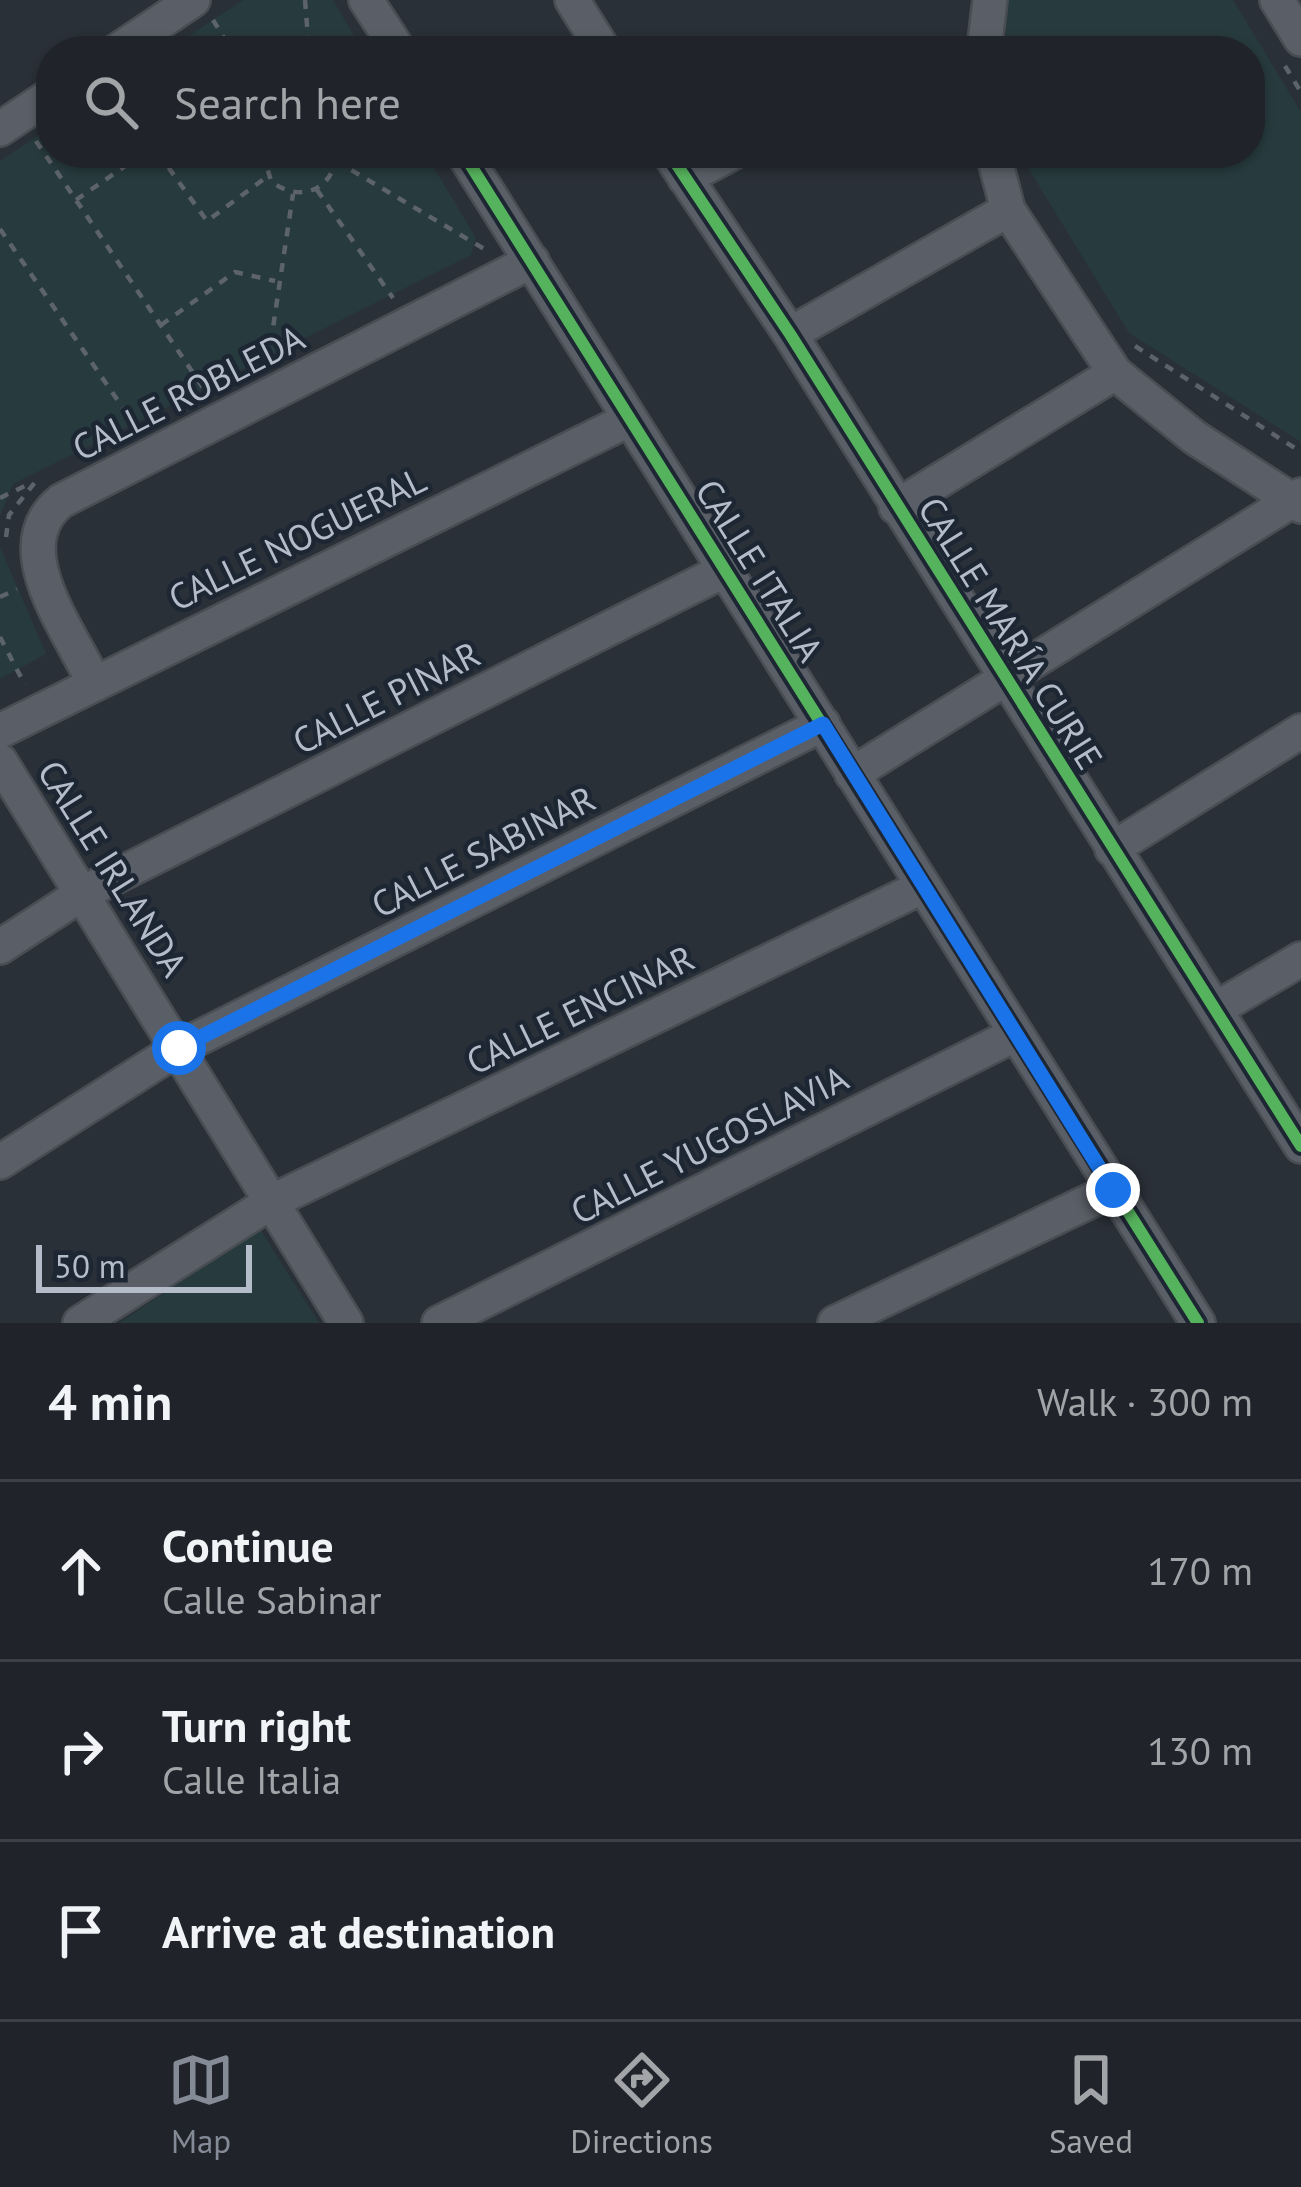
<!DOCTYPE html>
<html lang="en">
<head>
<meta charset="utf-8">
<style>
	:root { --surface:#20242a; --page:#2d3036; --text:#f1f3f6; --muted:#a2a4a8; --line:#3d4147; --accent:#848b96 }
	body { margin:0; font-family:"PT Sans",sans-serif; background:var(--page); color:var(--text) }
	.scale { position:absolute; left:36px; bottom:30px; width:216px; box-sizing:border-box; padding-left:12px; border:6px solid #b4bcc9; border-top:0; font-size:33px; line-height:42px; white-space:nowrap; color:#b4bcc9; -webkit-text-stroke:9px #1d2633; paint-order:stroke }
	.stop { position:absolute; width:36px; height:36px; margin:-27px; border:9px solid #1a73e8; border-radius:50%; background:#fff }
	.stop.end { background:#1a73e8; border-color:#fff; box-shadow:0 3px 12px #0008 }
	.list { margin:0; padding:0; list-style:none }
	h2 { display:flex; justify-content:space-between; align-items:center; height:156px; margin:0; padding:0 48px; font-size:51px }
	h2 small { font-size:39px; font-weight:400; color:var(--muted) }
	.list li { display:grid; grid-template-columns:78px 1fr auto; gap:36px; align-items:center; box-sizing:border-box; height:180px; padding:0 48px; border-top:3px solid var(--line) }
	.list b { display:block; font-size:45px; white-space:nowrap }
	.list p { margin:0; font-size:39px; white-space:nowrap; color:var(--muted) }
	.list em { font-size:39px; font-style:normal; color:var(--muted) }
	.icon { flex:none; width:66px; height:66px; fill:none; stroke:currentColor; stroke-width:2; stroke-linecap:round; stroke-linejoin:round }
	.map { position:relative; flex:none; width:1301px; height:1323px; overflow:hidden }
	.search { position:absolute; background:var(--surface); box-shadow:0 3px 9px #0004; left:36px; right:36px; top:36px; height:132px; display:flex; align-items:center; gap:30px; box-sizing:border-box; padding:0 42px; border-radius:48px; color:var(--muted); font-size:45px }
	.sheet { height:696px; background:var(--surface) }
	nav { display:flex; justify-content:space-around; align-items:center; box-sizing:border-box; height:168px; border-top:3px solid var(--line); background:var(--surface); font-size:33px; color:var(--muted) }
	nav a { display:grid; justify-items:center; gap:6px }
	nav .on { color:var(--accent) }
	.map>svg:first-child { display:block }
</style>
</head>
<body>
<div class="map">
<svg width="1301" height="1323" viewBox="0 0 1301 1323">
	<rect width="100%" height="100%" fill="#2a3038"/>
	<!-- green -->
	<path fill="#273a3e" d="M243,0H333L363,51H166Z
		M1006,0H1233L1301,112V442L1129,333L1027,166L1024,153H1250V51H1006Z
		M51,127V153H425L476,238L471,255L13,484L0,516V161Z
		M0,547L46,654L0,679Z
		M260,1229L319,1323H119Z"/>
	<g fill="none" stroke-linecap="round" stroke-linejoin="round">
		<!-- minor casing -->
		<g stroke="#484c53" stroke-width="38">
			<path id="minor" d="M366,0L399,51
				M572,0L604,51
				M1277,0L1301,39
				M117,51L193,0
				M984,51L990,0
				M0,129L51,95
				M463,153L1198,1323
				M669,153L790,334L1301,1146
				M993,153L1008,210L1115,373L1194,437L1301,506
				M685,178L732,153
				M790,334L1008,210
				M896,507L1115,373
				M93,681C69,629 4,547 61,501L532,261
				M0,731L630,419
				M0,761L346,1323
				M852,774L1301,495
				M1112,849L1301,731
				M0,947L83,893L725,570
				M1216,1009L1301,959
				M0,1162L179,1048L823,724
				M80,1323L273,1201L920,888
				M439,1323L1014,1035
				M835,1323L1113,1190"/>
		</g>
		<!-- path -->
		<path stroke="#5d636a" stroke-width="4.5" stroke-dasharray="9 9" stroke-linecap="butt" d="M305,0L309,51
			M213,20L232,51
			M1285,66L1301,92
			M36,141L208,395
			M158,153L207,221L268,176
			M263,153L271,181C299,204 335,190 336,153
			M336,161L486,250
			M317,190L393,298
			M76,200L144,153
			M0,229L136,427
			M161,325L235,272L275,281
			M1135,346L1301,452
			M268,361L293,194
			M0,498L27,485
			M6,537L9,515L36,481
			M0,597L17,589
			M0,637L25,685"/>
		<!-- minor -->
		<use href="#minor" stroke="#5a5e66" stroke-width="33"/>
		<!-- cycleway casing -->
		<g stroke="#1d2633" stroke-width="20">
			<path id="cycleway" d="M463,153L1198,1323
				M669,153L790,334L1301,1146"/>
		</g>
		<!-- cycleway -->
		<use href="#cycleway" stroke="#56b35d" stroke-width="12"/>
	</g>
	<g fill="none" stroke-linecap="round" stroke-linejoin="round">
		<!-- route -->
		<path stroke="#1a73e8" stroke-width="15" d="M179,1048L823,724L1113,1190"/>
	</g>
	<g text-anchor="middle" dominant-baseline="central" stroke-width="9" stroke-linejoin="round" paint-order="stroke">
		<!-- street labels -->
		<g font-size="36" fill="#b4bcc9" stroke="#1d2633">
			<text transform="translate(188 392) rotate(-27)">CALLE ROBLEDA</text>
			<text transform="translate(297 538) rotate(-26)">CALLE NOGUERAL</text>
			<text transform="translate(760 570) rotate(58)">CALLE ITALIA</text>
			<text transform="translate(1011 633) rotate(58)">CALLE MARÍA CURIE</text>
			<text transform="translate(386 697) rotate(-27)">CALLE PINAR</text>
			<text transform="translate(483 851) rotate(-27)">CALLE SABINAR</text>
			<text transform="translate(113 868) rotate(58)">CALLE IRLANDA</text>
			<text transform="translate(580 1009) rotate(-26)">CALLE ENCINAR</text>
			<text transform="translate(709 1144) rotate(-27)">CALLE YUGOSLAVIA</text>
		</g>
	</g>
</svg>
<div class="scale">50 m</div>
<div class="stop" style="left:179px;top:1048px"></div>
<div class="stop end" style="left:1113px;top:1190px"></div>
<div class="search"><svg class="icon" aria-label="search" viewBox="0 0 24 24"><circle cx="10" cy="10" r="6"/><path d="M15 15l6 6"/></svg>Search here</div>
</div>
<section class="sheet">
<h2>4 min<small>Walk · 300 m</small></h2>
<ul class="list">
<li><svg class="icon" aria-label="ahead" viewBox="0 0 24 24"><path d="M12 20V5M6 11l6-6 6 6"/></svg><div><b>Continue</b><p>Calle Sabinar</p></div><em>170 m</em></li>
<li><svg class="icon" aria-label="right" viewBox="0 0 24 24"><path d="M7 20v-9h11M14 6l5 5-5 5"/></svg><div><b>Turn right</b><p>Calle Italia</p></div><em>130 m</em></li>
<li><svg class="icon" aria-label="arrive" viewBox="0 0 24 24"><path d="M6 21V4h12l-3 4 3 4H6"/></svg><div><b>Arrive at destination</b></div></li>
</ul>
</section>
<nav>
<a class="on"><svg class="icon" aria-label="map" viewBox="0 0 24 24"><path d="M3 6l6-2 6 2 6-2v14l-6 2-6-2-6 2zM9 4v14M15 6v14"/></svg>Map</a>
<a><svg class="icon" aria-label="directions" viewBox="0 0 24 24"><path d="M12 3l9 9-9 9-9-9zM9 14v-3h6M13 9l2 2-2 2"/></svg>Directions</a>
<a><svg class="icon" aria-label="saved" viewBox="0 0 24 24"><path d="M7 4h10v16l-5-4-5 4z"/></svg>Saved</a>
</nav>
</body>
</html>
